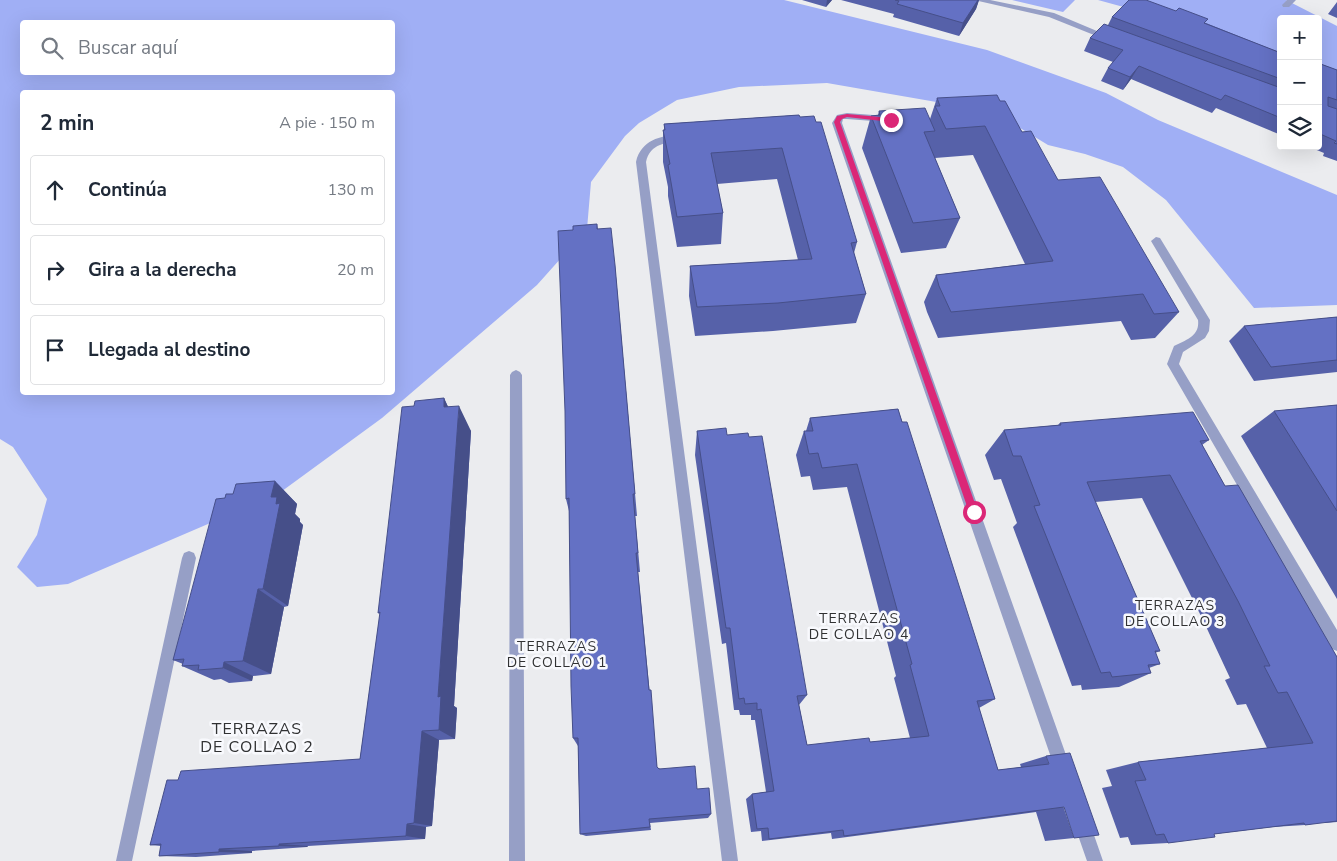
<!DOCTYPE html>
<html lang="es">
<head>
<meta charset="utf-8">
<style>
	:root { --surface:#fff; --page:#f6f6f7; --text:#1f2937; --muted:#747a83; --line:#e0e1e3 }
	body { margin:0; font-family:"Nunito Sans",sans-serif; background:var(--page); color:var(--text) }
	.controls { position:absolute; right:15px; top:15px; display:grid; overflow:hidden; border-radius:5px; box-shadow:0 5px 20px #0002 }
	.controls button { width:45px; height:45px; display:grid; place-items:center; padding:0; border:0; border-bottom:1px solid var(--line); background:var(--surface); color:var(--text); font:25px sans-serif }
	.stop { position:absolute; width:15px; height:15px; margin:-11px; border:4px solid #db2777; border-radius:50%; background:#fff }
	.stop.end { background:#db2777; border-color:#fff; box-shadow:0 1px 5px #0008 }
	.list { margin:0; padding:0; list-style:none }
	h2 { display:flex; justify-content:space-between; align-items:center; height:65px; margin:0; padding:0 20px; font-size:21px }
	h2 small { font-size:16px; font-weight:400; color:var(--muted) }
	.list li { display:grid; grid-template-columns:32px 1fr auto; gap:15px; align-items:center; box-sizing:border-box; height:70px; margin:0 10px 10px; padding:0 10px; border:1px solid var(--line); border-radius:5px }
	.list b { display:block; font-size:19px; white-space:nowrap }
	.list em { font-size:16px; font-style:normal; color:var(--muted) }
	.icon { flex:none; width:28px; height:28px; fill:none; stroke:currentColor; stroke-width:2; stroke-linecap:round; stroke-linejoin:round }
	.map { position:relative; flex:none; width:1337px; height:861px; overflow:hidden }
	.search { position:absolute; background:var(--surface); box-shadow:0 5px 20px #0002; left:20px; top:20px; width:375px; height:55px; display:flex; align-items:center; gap:12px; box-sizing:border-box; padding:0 18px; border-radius:5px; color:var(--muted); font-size:19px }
	.panel { position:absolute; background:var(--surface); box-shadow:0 5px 20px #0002; left:20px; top:90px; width:375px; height:305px; border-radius:5px }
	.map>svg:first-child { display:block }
</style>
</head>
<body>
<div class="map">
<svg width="1337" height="861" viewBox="0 0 1337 861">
	<rect width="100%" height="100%" fill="#ebecef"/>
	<!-- forest -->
	<path fill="#a0aff5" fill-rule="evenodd" d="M0,0H784L987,50L1106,93L1158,120L1337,195V305L1254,308L1166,200L1123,167L1085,154L1048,145L994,112L827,83L739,87L677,100L639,123L625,136L591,182L587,229L537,285L382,418L278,494L68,584L37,587L17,567L37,535L47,499L13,447L0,439ZM22,22H392V72H22ZM22,92H392V392H22Z
		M1012,0H1075L1063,12Z
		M1098,0H1286L1337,26V72L1318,67V19H1281V58L1171,20Z"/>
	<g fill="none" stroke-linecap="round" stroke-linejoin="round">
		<!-- minor -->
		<path fill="#969fc6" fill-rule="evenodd" d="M974,0H990L1054,13L1116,39L1109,41L1049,17Z
			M1287,0H1296L1289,7H1283L1282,5Z
			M847,113L886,116L891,119L886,122L847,119H843L842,123L1071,769L1069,775L1063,777L1057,775L1055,769L832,123L837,115Z
			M680,134L685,137L683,139C667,143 650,143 646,162L738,861H722L636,162C641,140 660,136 680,134Z
			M1156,237L1160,238L1210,320L1209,331L1205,338L1183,352L1179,364L1337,630V651L1332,649L1167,364L1174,346C1186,340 1200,336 1198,320L1151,241Z
			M516,370L520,372L522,375L525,861H509L510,375L512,372Z
			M189,551L194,553L196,558L132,861H116L182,558L184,553Z
			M1081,813L1087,815L1103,861H1087L1073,821L1075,815Z"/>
	</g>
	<!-- wall -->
	<path fill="#5661a9" d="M802,0H832L826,7Z
		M841,0H979L976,9L959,36L893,17L894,14Z
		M1337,2V18L1328,14Z
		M1176,11L1281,53V135L1216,108L1212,113L1131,79L1123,90L1101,81L1108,68L1113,62L1084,51L1090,38L1108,25L1112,17Z
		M1318,63L1337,70V161L1323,156L1324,153L1307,146H1318Z
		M937,98L1000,101L1022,132L1058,180L1179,312L1155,338L1131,340L1121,321L938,338L927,312L924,302L936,275L1025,264L973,155L935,158L930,146L960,218L946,248L901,253L862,148L871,116L878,115L879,111L930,119Z
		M799,115L857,242L854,253L866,294L856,323L773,331L695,336L689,296L690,266L798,260L777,179L717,184L723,213L721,244L677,247L668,196V187L663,162V130H664V124Z
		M597,224L598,229L615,265L637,516H635L640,572H638L657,767L697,789L711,814L708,818L650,823L651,830L586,836L580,834L578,746L573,738L569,511L566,499L573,230Z
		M1337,317V372L1254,381L1229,341L1244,326Z
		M444,398L448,407L471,431L454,706L457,708L455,739L439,740L432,826L426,827L425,839L308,846L307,847L252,851V853L196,857L159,856L161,846L150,845L178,780L360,759L380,614L378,613L414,406Z
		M1337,405V599L1241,436L1274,411Z
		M898,409L995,699L979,708L998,770L1021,767L1020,764L1046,756L1074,838L1045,841L1036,812L832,839L831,833L762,841L761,831L751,832L746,799L752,794L766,792L755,720H751V715H740L739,710H734L726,643L722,644L695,455L697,431L727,435L807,695L799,705L807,745L870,742L910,738L894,678L896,676L847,487L813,490L810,476L801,477L796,455L804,431H806L810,418Z
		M1060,423L1209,440L1202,445L1225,486L1337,657V822L1325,823V822L1305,825L1273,827L1214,834L1168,843L1131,845L1128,837L1120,838L1102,788L1112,786L1106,770L1138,762L1267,748L1246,704L1237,705L1225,680L1230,678L1202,618L1142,498L1095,502L1160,651L1155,653L1160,664L1149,668L1151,673L1119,687L1082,690L1081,685L1072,686L1013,527L1017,523L1001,479L994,480L985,455L1004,430L1058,425Z
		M275,481L297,504L295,514L300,519V522L303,525L288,606L284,607L271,674L253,676L252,681L229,683L221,679L214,680L182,666L183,664L173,660L225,498L233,494Z"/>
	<!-- shaded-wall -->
	<path fill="#464f89" d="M827,0H832L826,7Z
		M978,0H979L976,9L959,36L963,23Z
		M1139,66L1131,79L1123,90L1130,77Z
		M444,398L456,424L444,407Z
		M459,406L471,431L454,706L457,708L455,739L439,730L438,697Z
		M275,481L297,504L295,514L300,519V522L303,525L288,606L263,589L271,497Z
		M258,589L284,607L271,674L243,661Z
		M224,662L253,676L252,681L223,668Z
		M422,731L439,740L432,826L414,823Z
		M407,824L426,827L425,839L406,836Z
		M279,844L308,846L307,847L279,846Z
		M219,849L252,851V853L219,852Z"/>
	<!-- building -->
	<path fill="#6471c4" stroke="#464f89" d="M895,0H978L963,23L897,4L899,1Z
		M1129,0H1146L1176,11L1179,8L1208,19L1204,23L1281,53V79L1112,17Z
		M1104,24L1281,88V118L1225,95L1221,100L1139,66L1130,77L1108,68L1123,50L1090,38Z
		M1318,63L1337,70V100L1328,97V106L1337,109V144L1334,143L1336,141L1318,133Z
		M997,95L1000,101H1005L1022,132L1031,131L1058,180L1100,177L1179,312L1154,314L1143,294L951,312L939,286L936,275L1053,261L985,126L946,129L935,106H940L937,98Z
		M925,108L935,131L924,132L960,218L913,223L871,116L880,115L879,111Z
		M799,115L800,117L814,116L816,122H821L857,242L851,243L866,294L778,303L697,307L690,266L812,259L782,148L711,153L723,213L677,217L668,165L670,164L663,130H665L664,124Z
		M597,224V229L611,228L615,265L635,494H633L638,553H636L649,690H651L657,767L659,769L695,766L697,789L709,788L711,814L649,819L650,827L580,834L578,738H573L571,686L569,498L566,499L565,411L558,231L573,230V226Z
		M1337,317V360L1271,367L1244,326Z
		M444,398V407L459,406L438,697L441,696L439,730L422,731L414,823L407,824L406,836L279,844V846L219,849V852L159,856L161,844L150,845L167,780H178L181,771L360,759L380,612L378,613L402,407L414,406L415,401Z
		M1337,405V511L1274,411Z
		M898,409L902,422H907L995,699L977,701L998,770L1049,764L1046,756L1070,753L1099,835L1074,838L1064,807L844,836L843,830L769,839L768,828L757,829L752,794L774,791L761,709L757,710V703L745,704L744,698L739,699L730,628H726L697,431L726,428L727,435L748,433L749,437L762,436L807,695L797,696L807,745L869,738L870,742L929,736L910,665L912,664L857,464L822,468L818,453L809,454L804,431H813L810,418Z
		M1193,412L1209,440L1200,441L1225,486L1238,485L1337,657V821L1305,825L1304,823L1214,834L1215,837L1168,843L1164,834L1156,835L1135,781L1146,780L1138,762L1313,743L1287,692L1278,693L1264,666H1270L1238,601L1170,475L1087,482L1160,651H1155L1160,664L1148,665L1151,673L1112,677L1110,672L1101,673L1034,506L1040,505L1021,456H1013L1004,430L1061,425L1060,423Z
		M275,481L271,497H277L276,504L280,503L263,589H258L243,661L224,662L223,668L198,670L199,665L182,666L184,659L173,660L216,499L225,498L226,494H233L236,484Z"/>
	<!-- route -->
	<path fill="#db2777" d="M847,114L891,118L894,120L891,122L847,117L842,119L840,122L978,512L974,516L969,512L834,122L837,116Z"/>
	<g text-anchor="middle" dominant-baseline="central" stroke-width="5" stroke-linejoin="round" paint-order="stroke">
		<!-- neighbourhood labels -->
		<g font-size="14" letter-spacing="1" fill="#313233" stroke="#f8f9fd">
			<text x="1175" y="605">TERRAZAS<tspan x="1175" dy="16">DE COLLAO 3</tspan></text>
			<text x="859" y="618">TERRAZAS<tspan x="859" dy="16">DE COLLAO 4</tspan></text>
			<text x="557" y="646">TERRAZAS<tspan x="557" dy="16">DE COLLAO 1</tspan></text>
		</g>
		<!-- near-neighbourhood labels -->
		<g font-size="16" letter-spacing="1" fill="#313233" stroke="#f8f9fd">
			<text x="257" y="729">TERRAZAS<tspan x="257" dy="18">DE COLLAO 2</tspan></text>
		</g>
	</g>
</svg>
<div class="controls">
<button>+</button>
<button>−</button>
<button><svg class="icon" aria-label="layers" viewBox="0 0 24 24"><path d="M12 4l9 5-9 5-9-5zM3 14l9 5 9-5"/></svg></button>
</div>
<div class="stop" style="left:974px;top:512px"></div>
<div class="stop end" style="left:891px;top:120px"></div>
<div class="search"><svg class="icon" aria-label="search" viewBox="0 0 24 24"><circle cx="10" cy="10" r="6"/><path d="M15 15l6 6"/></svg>Buscar aquí</div>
<section class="panel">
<h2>2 min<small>A pie · 150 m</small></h2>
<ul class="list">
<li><svg class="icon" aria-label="ahead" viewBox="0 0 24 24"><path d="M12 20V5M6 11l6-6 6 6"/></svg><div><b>Continúa</b></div><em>130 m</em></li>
<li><svg class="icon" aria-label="right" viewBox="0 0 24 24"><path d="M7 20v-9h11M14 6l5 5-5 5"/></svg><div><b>Gira a la derecha</b></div><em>20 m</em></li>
<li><svg class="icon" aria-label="arrive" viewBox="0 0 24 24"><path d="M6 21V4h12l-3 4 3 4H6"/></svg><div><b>Llegada al destino</b></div></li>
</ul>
</section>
</div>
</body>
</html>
